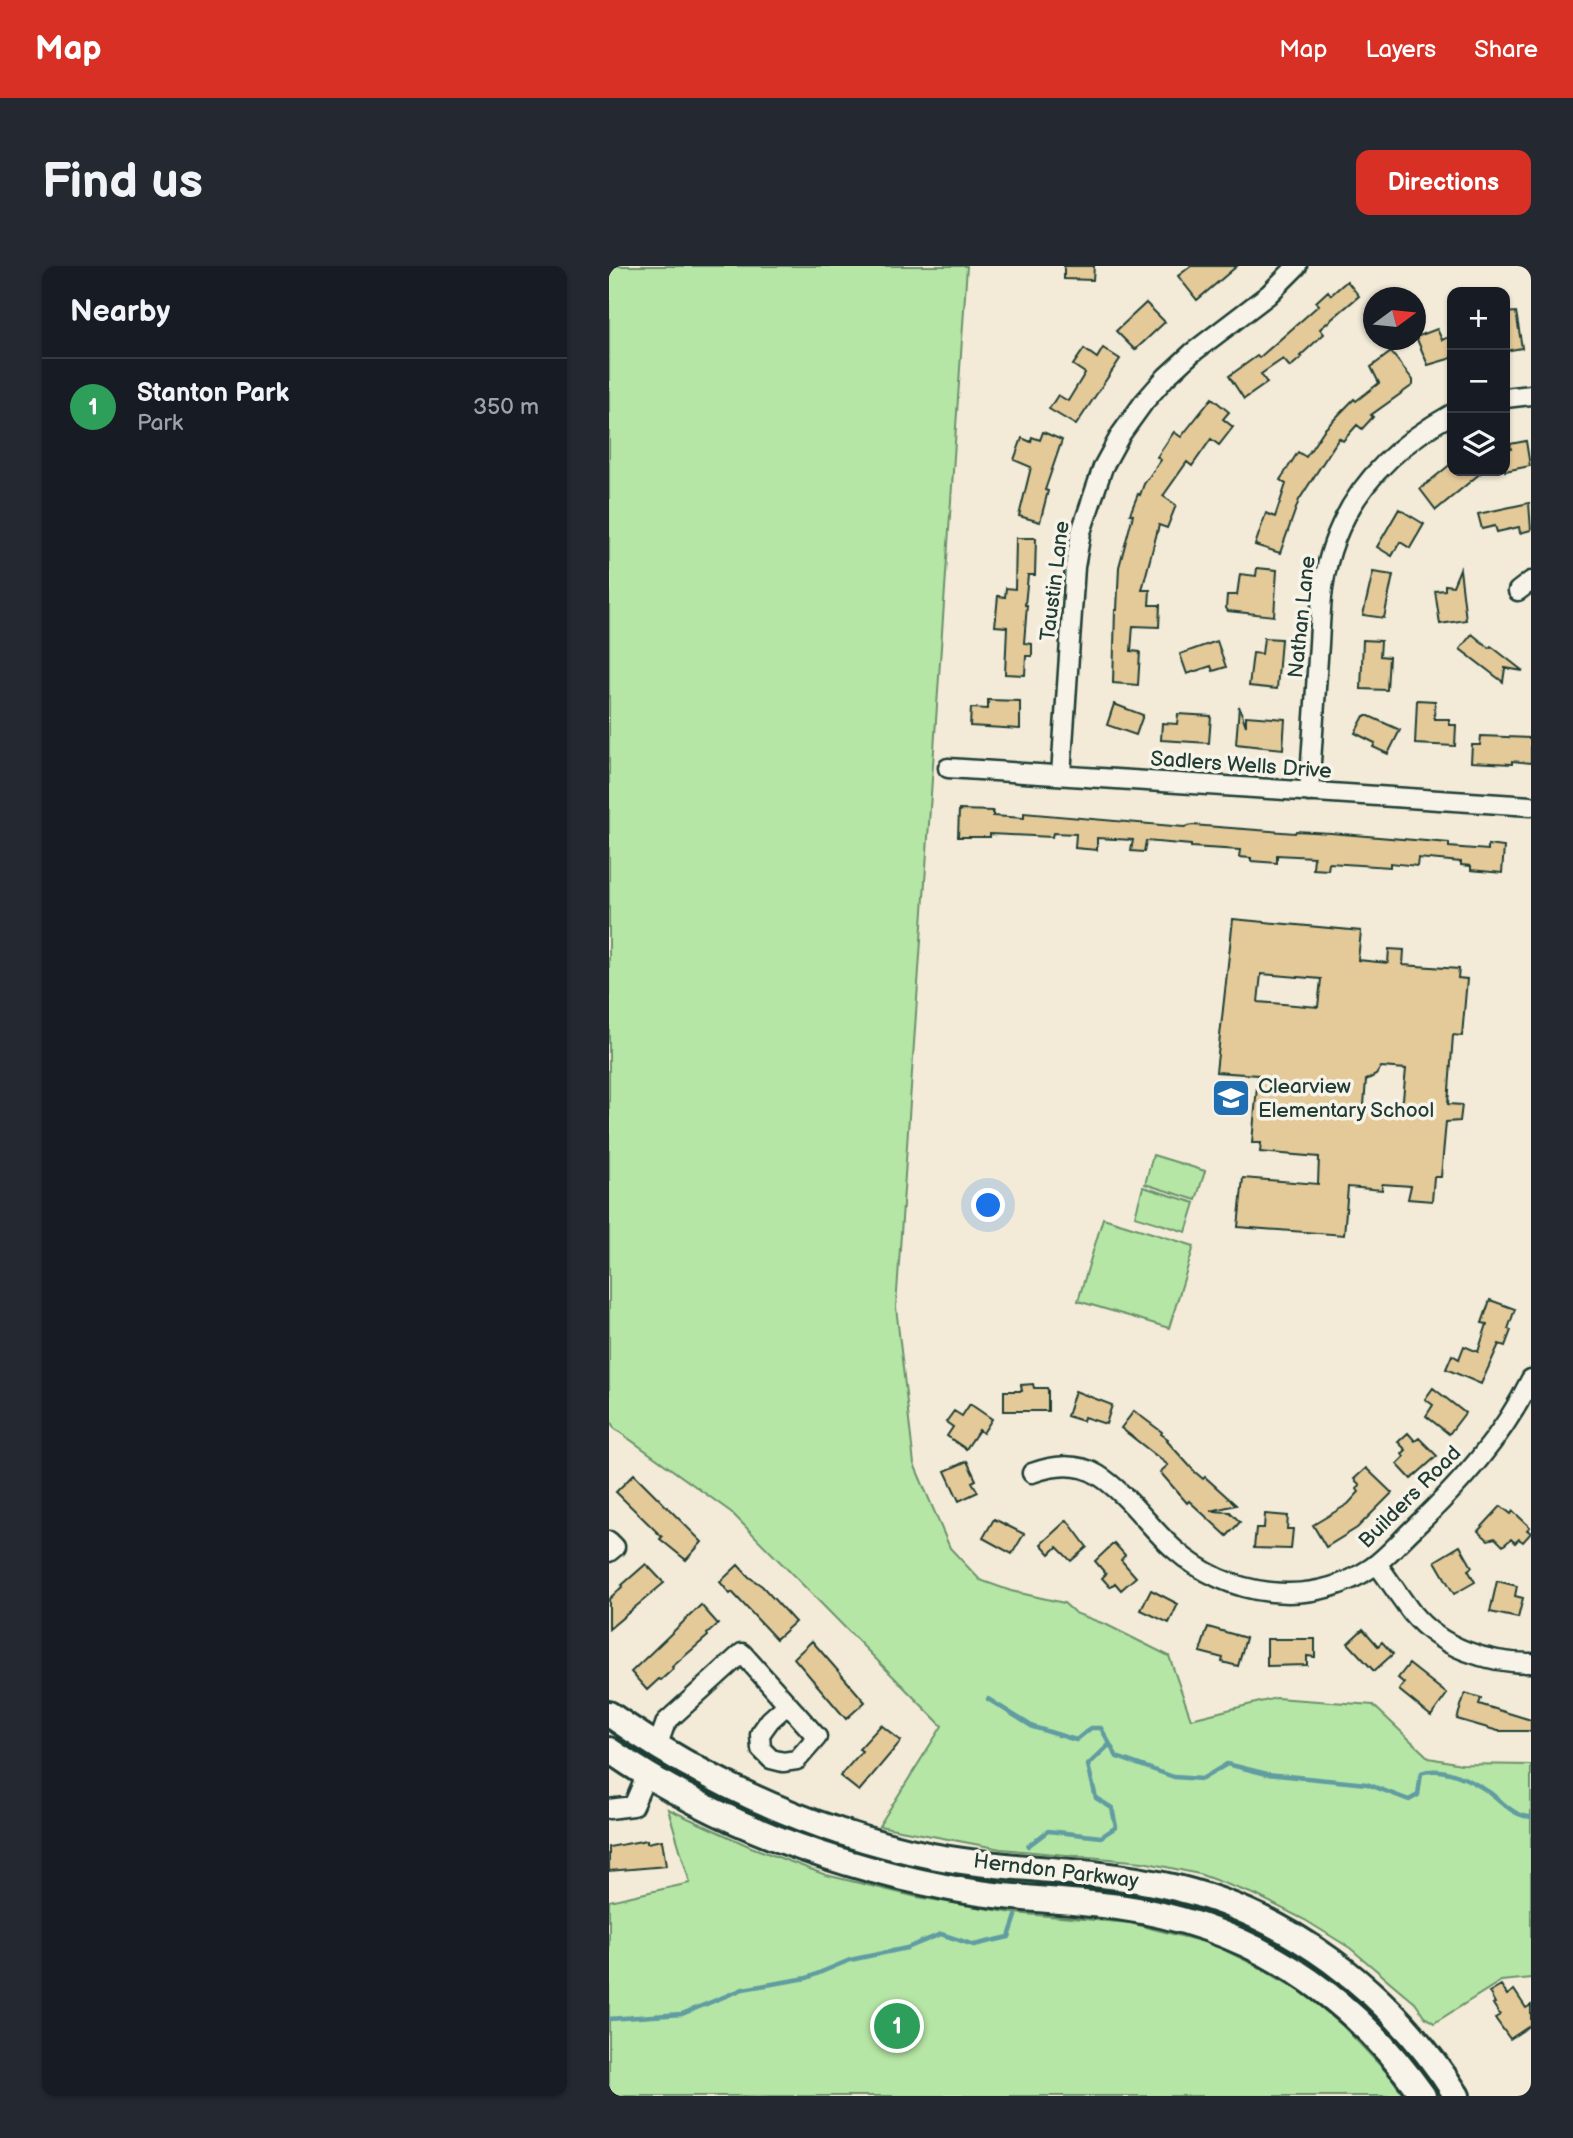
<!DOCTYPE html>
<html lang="en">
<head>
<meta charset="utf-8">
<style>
	:root { --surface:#171b24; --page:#242831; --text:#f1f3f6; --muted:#9ea1a6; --line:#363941; --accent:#d93025 }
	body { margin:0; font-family:"Balsamiq Sans",sans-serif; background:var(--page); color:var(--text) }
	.controls { position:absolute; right:21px; top:21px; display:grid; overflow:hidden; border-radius:14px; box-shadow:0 2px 5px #0004 }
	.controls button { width:63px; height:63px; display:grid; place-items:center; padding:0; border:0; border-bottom:2px solid var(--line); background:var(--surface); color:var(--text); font:35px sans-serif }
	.compass { position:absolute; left:754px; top:21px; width:63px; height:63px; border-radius:50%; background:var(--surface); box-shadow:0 2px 5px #0004; rotate:75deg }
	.you { position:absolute; left:380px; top:940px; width:24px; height:24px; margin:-18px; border:5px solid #fff; border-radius:50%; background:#1a73e8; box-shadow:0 0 0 10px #1a73e833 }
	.badge { display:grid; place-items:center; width:46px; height:46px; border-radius:50%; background:var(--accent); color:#fff; font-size:23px; font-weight:700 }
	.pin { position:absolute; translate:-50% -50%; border:4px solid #fff; box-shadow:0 2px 7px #0006 }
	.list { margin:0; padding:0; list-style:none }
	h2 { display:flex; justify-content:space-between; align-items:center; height:91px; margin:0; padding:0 28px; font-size:30px }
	h2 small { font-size:23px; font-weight:400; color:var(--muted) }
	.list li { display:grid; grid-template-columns:46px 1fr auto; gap:21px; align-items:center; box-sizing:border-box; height:98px; padding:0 28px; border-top:2px solid var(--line) }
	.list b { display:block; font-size:26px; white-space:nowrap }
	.list p { margin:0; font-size:23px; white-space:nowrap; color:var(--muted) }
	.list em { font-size:23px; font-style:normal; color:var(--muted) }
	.icon { flex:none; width:38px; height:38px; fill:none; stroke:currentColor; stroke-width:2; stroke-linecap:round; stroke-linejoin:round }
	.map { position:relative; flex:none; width:922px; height:1830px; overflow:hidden; border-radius:14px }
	header { display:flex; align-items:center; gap:42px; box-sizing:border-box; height:98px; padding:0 35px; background:var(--accent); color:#fff }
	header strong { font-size:33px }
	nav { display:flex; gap:38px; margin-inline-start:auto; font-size:24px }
	.intro { display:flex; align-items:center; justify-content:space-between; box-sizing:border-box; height:168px; padding:0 42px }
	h1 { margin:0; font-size:49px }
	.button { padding:18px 32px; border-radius:14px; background:var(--accent); color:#fff; font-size:24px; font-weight:700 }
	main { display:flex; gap:42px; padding:0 42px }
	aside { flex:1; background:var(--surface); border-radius:14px; box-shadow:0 2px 5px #0004 }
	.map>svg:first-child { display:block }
</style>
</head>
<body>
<header>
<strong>Map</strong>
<nav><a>Map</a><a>Layers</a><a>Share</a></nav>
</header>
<div class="intro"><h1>Find us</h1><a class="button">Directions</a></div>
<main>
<aside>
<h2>Nearby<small></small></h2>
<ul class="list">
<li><span class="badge" style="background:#2e9e5b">1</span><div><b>Stanton Park</b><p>Park</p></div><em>350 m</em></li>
</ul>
</aside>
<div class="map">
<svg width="922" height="1830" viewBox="0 0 922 1830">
	<rect width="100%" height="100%" fill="#f3ebd8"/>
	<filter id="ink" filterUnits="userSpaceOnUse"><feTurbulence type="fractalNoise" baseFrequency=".0143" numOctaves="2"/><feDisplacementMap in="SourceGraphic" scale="14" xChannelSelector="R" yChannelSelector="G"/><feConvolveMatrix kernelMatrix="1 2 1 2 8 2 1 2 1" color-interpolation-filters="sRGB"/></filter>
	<g filter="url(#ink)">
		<!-- green -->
		<path fill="#b6e6a5" stroke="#6a926c" stroke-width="2" d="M0,0H358L287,1041L305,1198L341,1282L371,1314L402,1325L455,1337L466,1347L498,1359L560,1390L582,1453L667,1432L764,1439L820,1492L852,1498L922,1499V1712L892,1715L825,1757L816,1751L806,1737L741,1682L696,1654L647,1629L590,1608L534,1596L392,1583L270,1560L333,1460L122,1246L5,1162L0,1152Z
			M544,889L596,905L587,934L536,918Z
			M534,921L586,937L577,966L526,950Z
			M494,952L585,980L560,1062L469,1035Z
			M59,1543L142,1581L217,1609L308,1631L404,1647L521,1657L603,1678L642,1697L695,1727L734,1760L782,1811L795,1830H0V1635L81,1617Z"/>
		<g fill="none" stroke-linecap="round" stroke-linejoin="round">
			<!-- stream -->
			<path stroke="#609ca1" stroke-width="4.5" d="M379,1433L424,1461L467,1474L482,1462H492L508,1491L565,1511L593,1513L618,1498L658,1508L758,1518L800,1534L809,1529L812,1507C833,1499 862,1514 880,1526C894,1536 904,1550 922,1551
				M419,1580L439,1565L492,1571L507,1561L503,1542L487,1532L479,1499L501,1478
				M0,1753L73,1748L134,1723L198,1712L241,1694L298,1682L332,1668L365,1679L400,1671L407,1650"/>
		</g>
		<!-- building -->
		<path fill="#e4ca99" stroke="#1f3d34" stroke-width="2" fill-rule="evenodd" d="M455,0H485L484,14L455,13Z
			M582,0H628L588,34L569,10Z
			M738,15L750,30L711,63L715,68L691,90L693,91L681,101L674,93L652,108L658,117L635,133L620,110L648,90L650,92L710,39L707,36L719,25L722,29Z
			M537,37L556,56L526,84L507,65Z
			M907,46L913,82L896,85V47Z
			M828,63L833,74L843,70V92L819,99L807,71Z
			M494,82L511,93L467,159L440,143L449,129L459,135L476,107L464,99L475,83L488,92Z
			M782,86L804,114V119L762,149L764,151L753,163L748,159L734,175L730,172L690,234L671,287L646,279L657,247L666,251L677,218L671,214L689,186L697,191L715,164L745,133L747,135L770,117L762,101Z
			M603,132L620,146L614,153L624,161L610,179L602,173L583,200L578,196L554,230L567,239L558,262L550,259L533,324H541L540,339H551L550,361L524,360L522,385L531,386L529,419L504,417L506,344H508L510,301L524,249L521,248L529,228L531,229L535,218L552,194L548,191L558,176L565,166L572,171Z
			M434,166L453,174L436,224L439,225L431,256L410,250L422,201L405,194L413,172L422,176L423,171L431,174Z
			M917,175L921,200L896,205V184L902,183L901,178Z
			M843,197V205H874L827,244L811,223Z
			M920,237L922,264L911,267L910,261L888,266L886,260L873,263L869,248Z
			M790,243L815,258L801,282L791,276L783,290L768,281Z
			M407,272H427L426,309H419L416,339H418L415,377L423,378V390H417L416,409L396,408L398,361L386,360L389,330L396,331L397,322L406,323Z
			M648,302L668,304L665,350L619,345L617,342L618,329H628L631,308L647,310Z
			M851,303L857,354L831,358L826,325L836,324V319L844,320Z
			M764,306L784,309L775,352L754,349Z
			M863,368L880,382L882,380L914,405L896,402L894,416L851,383Z
			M655,372L672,373L668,423L640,420L644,387L653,388Z
			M754,374L772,375L771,390L780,391L778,424L752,423Z
			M608,375L617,401L604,405L602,400L578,408L571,388Z
			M379,434L411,435V463L361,460L362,442L379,443Z
			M808,434L826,435L825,453H840V459H847L846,480L806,478Z
			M505,438L534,449L527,469L498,459Z
			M630,440L637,460V450L676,453L674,483L627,478Z
			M569,448L602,450L600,477L552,474L553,457L568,458Z
			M755,450H760L791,464L779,488L764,481L766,477L746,467Z
			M872,470L922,472V497L903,495V498L862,496L863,479H871Z
			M350,544L384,545V550L415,552V547L575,561L583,559L686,567L687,565L722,567L840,577V581L879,584V579L895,581L893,607L862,604V600L852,599V596L809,592L808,600L781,597V601L720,597L719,604L704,603L705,591L668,589V597L642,595V592L630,591L631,584L582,581V579L537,575L535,586L522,585L524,574L488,572V584L466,582L467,568L444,567L443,571L381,568V571H349Z
			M624,653L752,665L749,694L779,697L780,683L795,684L794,699L850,703L849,712L858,713L853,770L844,769L839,838L853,839L851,855L837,856L832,911H825L823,935L799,933L802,920L773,918V924L739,921L735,969L629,961L634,912L709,918L710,891L651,886L652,877H643L649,809L607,806ZM652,708L712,713L709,741L649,736ZM772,801L797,803L794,833L785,841L755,839L757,814L767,809Z
			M881,1034L906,1043L899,1063L902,1064L896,1080L890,1078L872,1118L837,1103L843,1089L850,1093L855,1080L869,1086L878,1058L873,1057Z
			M424,1118L425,1122H438L439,1124V1145H395V1125H413L412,1119Z
			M824,1122L856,1147L840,1168L817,1150L824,1139L816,1133Z
			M466,1125L503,1139L497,1158L475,1151L474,1155L458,1150Z
			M361,1138L383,1153L374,1167L370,1164L357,1183L338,1170L344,1161L337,1156L345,1145L353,1150Z
			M525,1145L553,1166L552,1168L559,1173L558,1175L586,1206L594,1213L596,1211L627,1239L602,1245L621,1246L631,1256L618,1270L580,1235L578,1237L551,1206L559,1199L512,1162Z
			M799,1167L806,1175L810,1172L828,1190L802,1213L788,1198L795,1191L793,1188L797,1184L789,1176Z
			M358,1195L367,1214L363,1216L369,1226L350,1235L336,1205Z
			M757,1202L783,1227L748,1262L717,1281L704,1259L739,1238L750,1226L748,1223L751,1219L745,1213Z
			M25,1208L93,1276L77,1294L51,1273L53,1271L7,1226Z
			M892,1240L902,1248L904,1245L921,1261L918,1264L922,1267L914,1276L910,1273L906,1277L902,1273L894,1280L886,1272L879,1274L869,1265Z
			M656,1248L679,1250L678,1263H684L682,1283L645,1282L647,1262H655Z
			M385,1253L415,1268L403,1288L374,1272Z
			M458,1254L478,1281L462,1295L448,1281L441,1288L432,1278Z
			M505,1277L516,1289L512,1294L527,1311L512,1324L506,1317L501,1321L493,1312L497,1308L486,1295Z
			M851,1280L863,1301L859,1304L866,1316L845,1328L826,1295Z
			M37,1298L55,1317L0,1363V1333L14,1320L13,1319Z
			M129,1299L140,1311L153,1320L186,1356L167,1373L123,1326L121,1328L111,1316Z
			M888,1315L908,1320L906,1330L914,1332L909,1352L881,1346Z
			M542,1324L569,1338L560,1357L532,1344Z
			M92,1339L109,1358L98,1368L99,1370L63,1401L64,1403L52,1414L50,1413L38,1424L22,1406Z
			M599,1361L637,1372L629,1400L613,1396L614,1392L591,1386Z
			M754,1363L769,1380L773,1376L784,1388L765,1405L739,1377Z
			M658,1373H706V1391L698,1390V1399L658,1400Z
			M203,1375L256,1436L237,1453L185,1392Z
			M800,1398L838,1428L822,1450L790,1424L795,1417L789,1412Z
			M856,1427L872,1432L870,1438L922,1454V1465H889L848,1453Z
			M272,1459L292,1475L250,1525L231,1510L253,1485L250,1483Z
			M38,1574V1577L53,1574L57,1600L0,1605V1581Z
			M892,1719L898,1729L905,1724L917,1742L922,1739V1759L901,1773L886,1752L891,1749L884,1738L886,1737L880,1726Z"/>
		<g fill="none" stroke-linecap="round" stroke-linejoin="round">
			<!-- minor casing -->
			<g stroke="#1f3d34" stroke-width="23">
				<path id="minor" d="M896,132L922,129
					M909,325L922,315
					M339,502L922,540
					M452,509L466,301L472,266L494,201L512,168L535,136L557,111L583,87L659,29L688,0
					M700,526C703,481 706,436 709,392C711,369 711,345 714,322C725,241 774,186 843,148
					M423,1207C445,1199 468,1196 489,1209C519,1228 539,1260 565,1283C619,1331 700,1343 762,1302C778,1291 791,1275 805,1262C852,1217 893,1172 922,1113
					M0,1275L6,1281L0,1286
					M768,1298C780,1314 791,1331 803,1347C832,1382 878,1397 922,1397
					M48,1481L57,1456L133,1387L208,1471L188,1494L174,1496L162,1493L152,1483L151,1468L161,1454L179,1438
					M0,1543L24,1540L38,1508"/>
			</g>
			<!-- secondary casing -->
			<g stroke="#1f3d34" stroke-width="30">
				<path id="secondary" d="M0,1448C98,1517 205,1566 323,1590C399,1605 478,1602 554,1619C676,1644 782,1725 848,1830
					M0,1484C101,1554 216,1597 336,1621C392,1633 452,1633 509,1641C639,1659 739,1724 814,1830"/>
			</g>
			<!-- minor -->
			<use href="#minor" stroke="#f7f3e8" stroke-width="18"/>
			<!-- secondary -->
			<use href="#secondary" stroke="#f7f3e8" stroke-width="24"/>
		</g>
	</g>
	<!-- icons -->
	<defs>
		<g id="school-square" transform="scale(2.0125)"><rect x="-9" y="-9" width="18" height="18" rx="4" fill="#1f6fb2" stroke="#f7f3e8"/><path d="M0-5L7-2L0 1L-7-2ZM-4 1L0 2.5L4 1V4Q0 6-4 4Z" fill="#fff"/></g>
	</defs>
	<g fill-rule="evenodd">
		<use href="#school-square" x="622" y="832"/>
	</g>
	<g text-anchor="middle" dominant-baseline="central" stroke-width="7" stroke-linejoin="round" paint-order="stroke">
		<!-- street labels -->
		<g font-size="21" fill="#1f3d34" stroke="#f7f3e8">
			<text transform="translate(446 315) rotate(-83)">Taustin Lane</text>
			<text transform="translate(693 351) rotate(-84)">Nathan Lane</text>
			<text transform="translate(632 499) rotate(4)">Sadlers Wells Drive</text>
			<text transform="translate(801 1231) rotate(-45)">Builders Road</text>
			<text transform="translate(447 1605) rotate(7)">Herndon Parkway</text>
		</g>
		<!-- poi labels -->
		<g font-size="21" fill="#1f3d34" stroke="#f7f3e8" text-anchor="start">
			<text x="649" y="820">Clearview<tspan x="649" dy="24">Elementary School</tspan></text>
		</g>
	</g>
</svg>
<div class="controls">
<button>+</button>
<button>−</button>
<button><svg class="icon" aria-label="layers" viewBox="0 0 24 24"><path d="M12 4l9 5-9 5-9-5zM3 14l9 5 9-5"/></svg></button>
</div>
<svg class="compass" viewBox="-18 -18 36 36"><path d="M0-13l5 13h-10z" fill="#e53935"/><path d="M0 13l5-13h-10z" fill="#9ea1a6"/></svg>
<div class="you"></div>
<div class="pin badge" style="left:288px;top:1760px;background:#2e9e5b">1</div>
</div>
</main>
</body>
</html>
